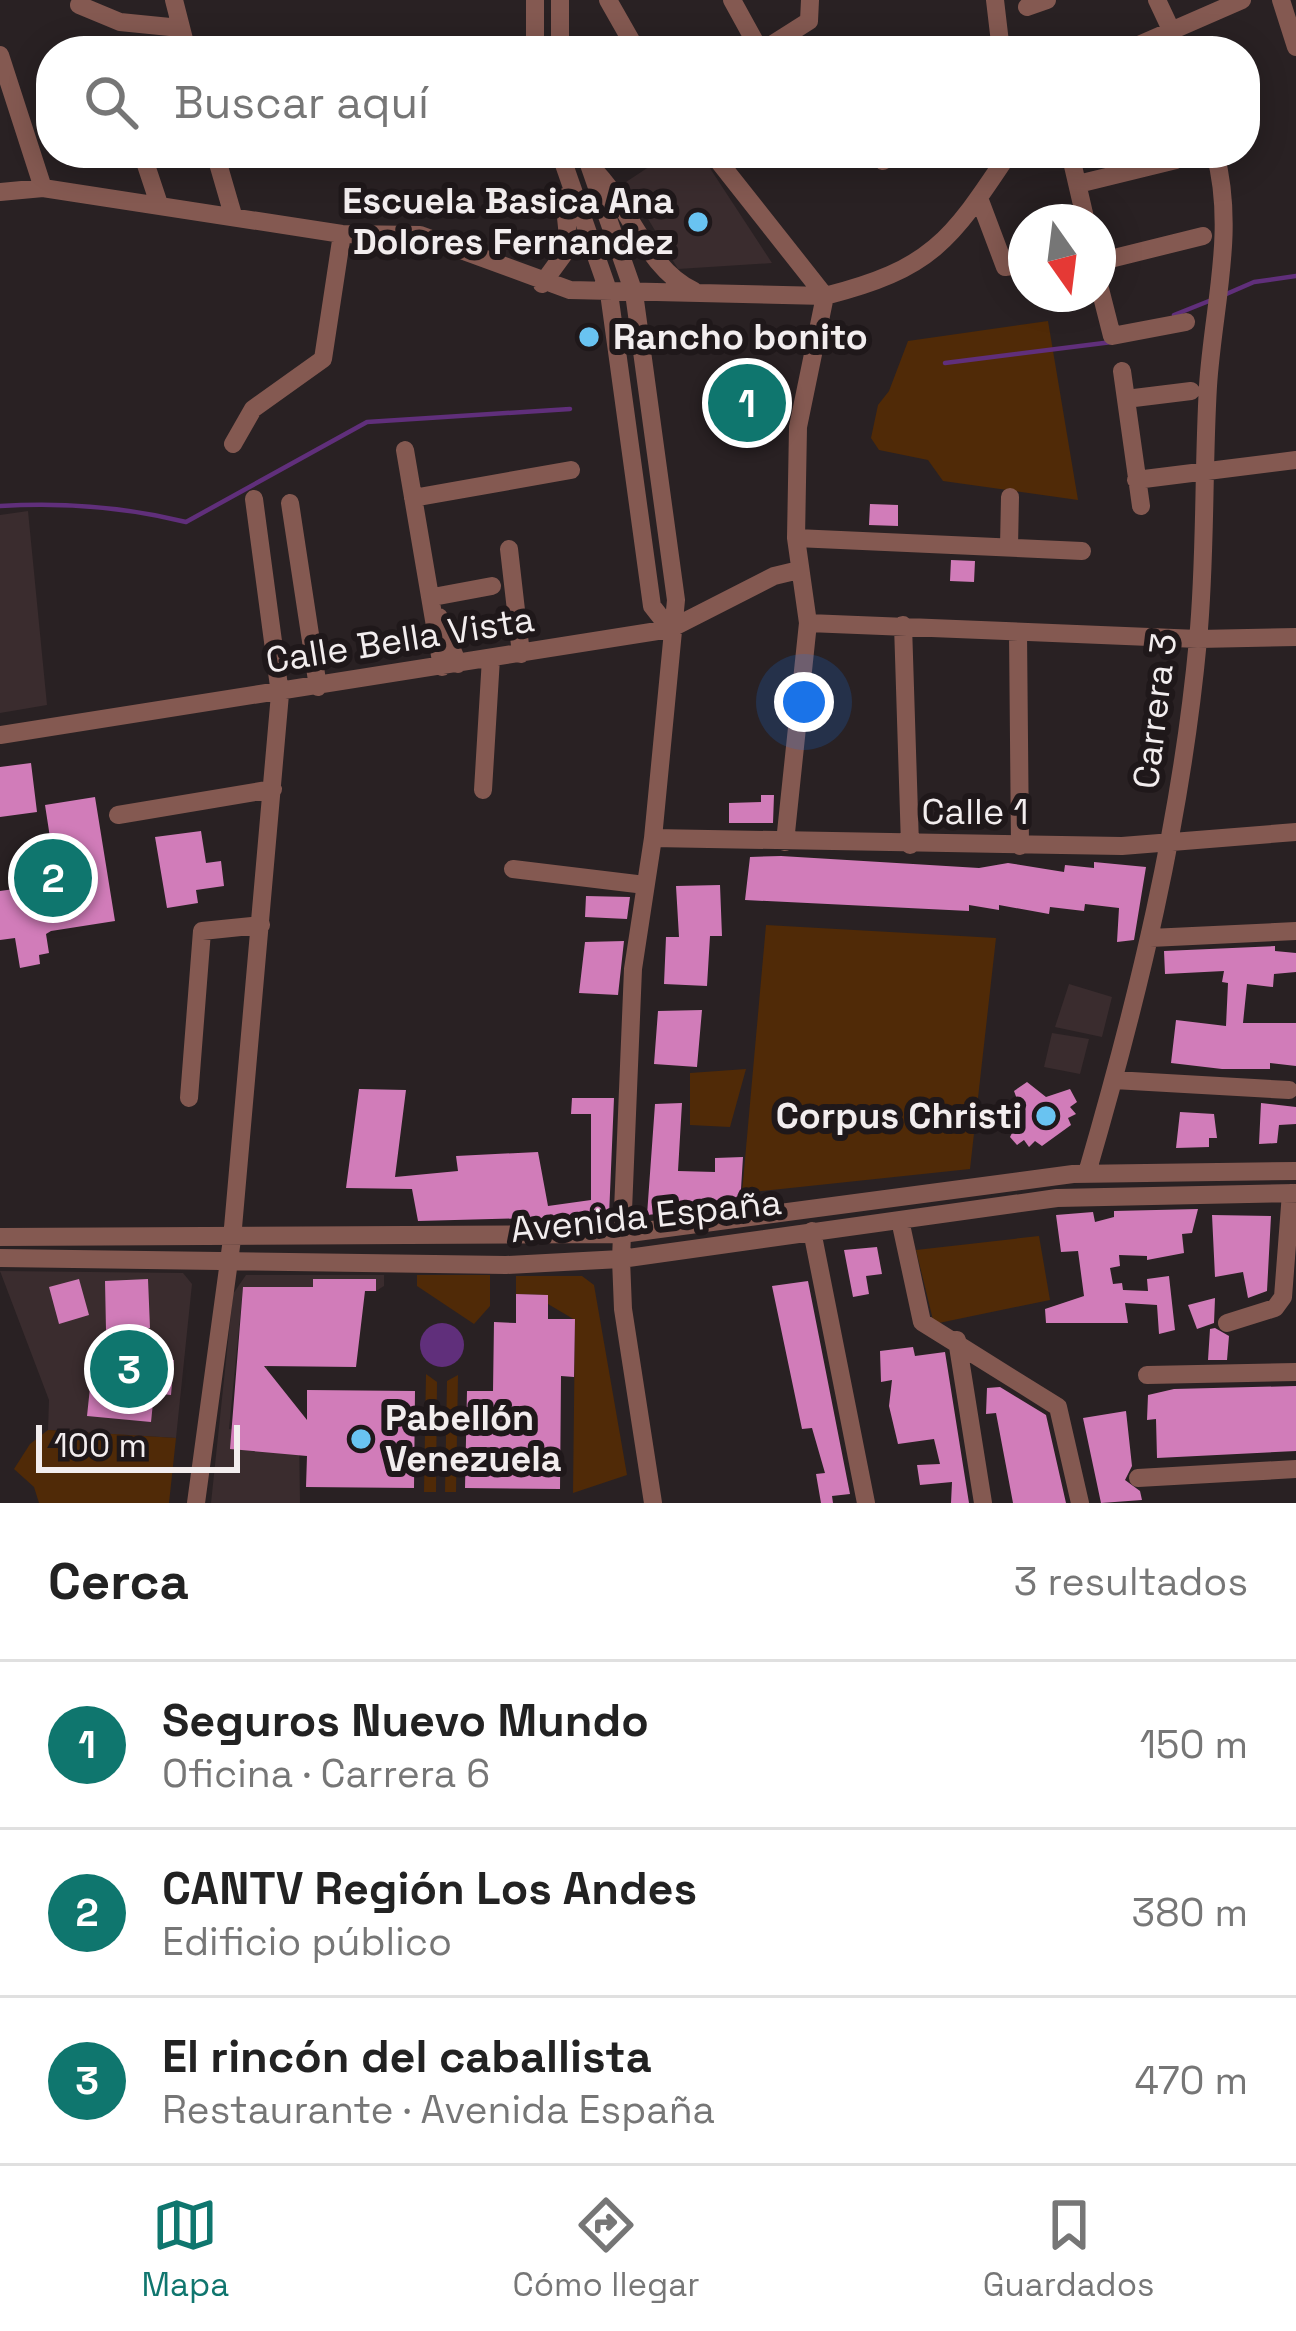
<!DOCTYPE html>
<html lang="es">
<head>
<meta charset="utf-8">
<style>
	:root { --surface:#fff; --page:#f6f6f6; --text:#222; --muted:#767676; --line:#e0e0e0; --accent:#0f766e }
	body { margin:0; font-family:"Space Grotesk",sans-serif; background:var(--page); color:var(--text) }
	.compass { position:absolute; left:1008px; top:204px; width:108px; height:108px; border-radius:50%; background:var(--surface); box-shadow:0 6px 30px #0003; rotate:166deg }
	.scale { position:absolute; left:36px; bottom:30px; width:204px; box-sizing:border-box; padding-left:12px; border:6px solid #f2edee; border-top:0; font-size:33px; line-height:42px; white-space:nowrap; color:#f2edee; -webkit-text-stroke:9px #1f181a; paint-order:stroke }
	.you { position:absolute; left:804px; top:702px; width:42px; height:42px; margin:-30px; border:9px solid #fff; border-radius:50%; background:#1a73e8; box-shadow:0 0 0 18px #1a73e833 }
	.badge { display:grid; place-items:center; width:78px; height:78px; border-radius:50%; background:var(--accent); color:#fff; font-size:39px; font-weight:700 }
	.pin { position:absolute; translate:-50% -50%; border:6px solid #fff; box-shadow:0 3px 12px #0006 }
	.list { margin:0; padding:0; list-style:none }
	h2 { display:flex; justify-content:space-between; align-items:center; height:156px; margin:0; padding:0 48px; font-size:51px }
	h2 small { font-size:39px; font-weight:400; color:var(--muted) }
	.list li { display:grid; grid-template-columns:78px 1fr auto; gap:36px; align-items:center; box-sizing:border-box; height:168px; padding:0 48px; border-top:3px solid var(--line) }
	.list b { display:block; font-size:45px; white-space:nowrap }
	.list p { margin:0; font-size:39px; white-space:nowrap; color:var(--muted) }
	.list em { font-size:39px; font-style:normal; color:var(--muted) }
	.icon { flex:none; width:66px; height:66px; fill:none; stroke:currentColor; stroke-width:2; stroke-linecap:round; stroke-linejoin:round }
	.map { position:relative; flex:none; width:1296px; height:1503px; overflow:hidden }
	.search { position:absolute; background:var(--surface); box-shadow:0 6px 30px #0003; left:36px; right:36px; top:36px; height:132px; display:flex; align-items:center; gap:30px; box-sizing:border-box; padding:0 42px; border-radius:48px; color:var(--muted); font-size:45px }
	.sheet { height:660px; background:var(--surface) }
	nav { display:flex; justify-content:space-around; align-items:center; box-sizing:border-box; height:168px; border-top:3px solid var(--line); background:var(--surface); font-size:33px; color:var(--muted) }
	nav a { display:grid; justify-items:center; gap:6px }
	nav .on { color:var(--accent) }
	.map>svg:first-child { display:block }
</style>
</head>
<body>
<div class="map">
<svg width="1296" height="1503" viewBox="0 0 1296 1503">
	<rect width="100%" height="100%" fill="#292123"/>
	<!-- built -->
	<path fill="#3a2c2e" d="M670,153H700L772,263L678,269L626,182Z
		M28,511L47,705L0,713V515Z
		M1069,984L1112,997L1102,1037L1055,1027Z
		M1052,1033L1089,1039L1080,1074L1044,1067Z
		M0,1271L183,1273L192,1284L176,1438L48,1430L49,1400Z
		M246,1275H384V1286L376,1291L375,1279H314L313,1287H273L267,1371L243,1288L229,1429L299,1437L300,1503H211L233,1294Z"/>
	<!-- green -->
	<path fill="#502a07" d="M1048,321L1078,500L943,481L928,460L879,450L871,438L878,405L889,391L908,341Z
		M766,925L996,938L970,1169L742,1193Z
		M746,1069L730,1127L690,1125V1073Z
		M1039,1236L1050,1300L934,1324L916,1250Z
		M417,1275H490V1306L474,1324L417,1286Z
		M516,1276H582L594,1285L627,1475L573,1493L575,1320L548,1304V1295L516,1294Z
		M426,1374L437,1382L436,1492H424Z
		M458,1375L456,1492H445L447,1381Z
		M48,1430L176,1438L169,1503H39L34,1487L14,1469L30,1444Z"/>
	<!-- water -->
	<path fill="#602f7b" d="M420 1345a22 22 0 1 1 44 0a22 22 0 1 1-44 0Z"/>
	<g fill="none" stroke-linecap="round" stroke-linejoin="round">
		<!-- stream -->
		<path stroke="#602f7b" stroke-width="4.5" d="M1224,295L1254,282L1296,276
			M1174,315L1214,299
			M945,363L1112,342
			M0,506C63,502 125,507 186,522L367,422L570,409"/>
	</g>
	<!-- building -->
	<path fill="#d17cb9" d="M870,504L898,505V526L869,525Z
		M951,560L975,561L974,582L950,581Z
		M31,763L37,812L0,817V767Z
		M761,795H774L773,823H729V803L761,802Z
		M95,797L115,921L51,931L46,934L49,953L39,955L40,964L20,968L15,938L0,940V891L57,883L45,805Z
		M201,831L206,863L221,861L224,886L196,890L198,903L167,908L155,837Z
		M781,856L979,868L1008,863L1064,872L1065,865L1094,868V862L1146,867L1134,940L1117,942L1119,908L1085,904L1084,911L1050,907L1049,914L999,905V910L969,905V911L745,900L750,857Z
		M720,885L722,936H710L707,986L664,984L666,937H679L676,886Z
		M586,896L630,897L627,919L585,917Z
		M624,941L618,995L579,993L585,942Z
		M1275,946V951L1296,953V972L1274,974L1273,987L1247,984L1243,1023H1296V1066L1270,1063V1069H1222L1171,1063L1176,1020L1226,1026L1228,983L1222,982L1224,971L1165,974L1164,951Z
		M702,1010L697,1067L654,1064L658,1011Z
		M1027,1082L1046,1097L1070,1089L1077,1102L1070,1107L1076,1114L1068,1118L1071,1125L1042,1146L1035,1141L1029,1147L1024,1140L1017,1145L1010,1137L1022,1113L1014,1091Z
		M359,1089L406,1090L395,1177L458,1171L456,1156L538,1152L548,1206L591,1200V1114H571L572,1098H614L609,1216L418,1221L412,1189L346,1188Z
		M682,1103L678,1171L715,1172V1158L743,1157L740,1205L647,1215L655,1104Z
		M1261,1103L1296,1107V1124L1279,1125L1277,1143L1259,1144Z
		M1180,1112L1214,1114L1217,1138H1209V1147L1176,1148Z
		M1198,1209L1192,1233L1182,1234L1184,1253L1147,1260V1256L1119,1255L1120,1266L1110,1268L1113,1284L1122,1283L1123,1290L1148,1291L1147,1279L1169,1276L1175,1330L1159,1334L1157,1305L1125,1303L1128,1323H1046L1045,1309L1084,1296L1078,1251L1061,1252L1056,1215L1093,1212L1095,1222L1114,1217V1211Z
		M1212,1215L1271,1216L1267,1291L1248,1298L1243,1272L1215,1277Z
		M877,1247L882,1274L866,1276L869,1294L853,1297L844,1250Z
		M79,1279L89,1315L59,1324L49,1287Z
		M148,1279L150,1328L142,1329L154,1358L174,1360L171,1395L154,1393L151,1422L87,1416L95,1340L103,1369L107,1359L116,1360L119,1329L106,1330L105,1281Z
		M313,1279H376V1291H365L356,1367L264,1366L307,1420V1390L415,1391L414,1488L306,1487L307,1456L230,1449L243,1287H313Z
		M808,1281L850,1494L832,1496L833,1503H821L816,1474L825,1473L812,1428L802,1429L772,1286Z
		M516,1294L548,1295V1319H575L574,1377L561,1376L560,1489L465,1488L467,1391H493L494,1322L516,1323Z
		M1215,1298L1214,1323L1197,1329L1188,1305Z
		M1215,1328L1229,1336L1227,1360H1208L1210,1329Z
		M913,1347L915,1356L945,1352L969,1503H951L952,1482L920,1485L917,1465L940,1464L934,1439L898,1444L889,1406L892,1380L881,1382L880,1351Z
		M1296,1386V1451L1157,1458L1156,1419L1147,1420L1148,1395L1174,1389Z
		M1000,1387L1046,1415L1066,1503H1013L996,1413L986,1414L987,1388Z
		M1126,1411L1132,1466L1125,1480L1140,1491L1142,1500L1101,1503L1083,1418Z"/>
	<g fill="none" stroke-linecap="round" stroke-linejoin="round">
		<!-- minor -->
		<path stroke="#845951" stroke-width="18" d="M174,0L187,51
			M535,0V51
			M608,0L637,51
			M732,0L760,51
			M995,0L1001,51
			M1157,0L1181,51
			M1281,0L1296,47
			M79,5L120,22L180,28
			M1027,7L1047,0
			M560,51V0
			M762,51L809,21L810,0
			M1125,51L1242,0
			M0,55L43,188
			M142,153L159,204
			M215,153L233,215
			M560,153L609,293L652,606L670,629
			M585,153L634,293L676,600L653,838L633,969L621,1259L623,1309L653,1503
			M712,153L825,296L798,427L796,538L808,623L785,842
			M877,153L883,161
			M1070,153L1086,222
			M591,167C630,204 645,268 694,291
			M1078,184L1176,160
			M0,192L43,188L342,234L420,235L570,290L825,296C931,269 950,242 1009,153
			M979,198L1005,267L1026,264
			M1098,262L1203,236
			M1098,281L1112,336L1186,322
			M542,284L569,247L564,197
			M1122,371L1141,506
			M1126,399L1191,391
			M233,444L253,409L323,359L342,234
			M405,450L442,667
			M1136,480L1296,460
			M413,498L571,470
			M290,503L318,687
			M796,538L1082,551
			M1009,547L1010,497
			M509,549L521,654
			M433,597L492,586
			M439,617L458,664
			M808,623L1198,639L1296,637
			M903,625L910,845
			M1018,632L1020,846
			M0,735L670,629L774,576L799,570
			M483,790L491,658
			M118,815L273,789
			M653,838L1122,846L1296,832
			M513,869L645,885
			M1150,938L1296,931
			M1114,1080L1289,1090
			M189,1098L202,931L261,925
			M1087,1173C1138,998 1181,823 1198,640C1206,556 1203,471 1208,386C1213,307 1236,231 1215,153
			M900,1220L922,1322L1058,1407L1080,1503
			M812,1231L866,1503
			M0,1237L622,1234L1073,1174L1296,1171
			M0,1258L506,1265L621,1259L1057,1198L1296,1193
			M1227,1323L1275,1308L1283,1297L1291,1193
			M957,1340L983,1503
			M1147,1375L1296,1372
			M1138,1478L1296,1469
			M196,1503L232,1239L280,694L254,499"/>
	</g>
	<!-- markers -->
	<g fill="#69c3f1" stroke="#1f181a" stroke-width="4.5">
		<circle cx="698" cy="222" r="12"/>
		<circle cx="589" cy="337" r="12"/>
		<circle cx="1046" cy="1116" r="12"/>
		<circle cx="361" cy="1439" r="12"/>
	</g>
	<g text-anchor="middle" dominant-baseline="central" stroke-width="12" stroke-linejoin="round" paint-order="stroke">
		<!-- poi labels -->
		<g font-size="36" font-weight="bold" fill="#f2edee" stroke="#1f181a" text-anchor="end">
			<text x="674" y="201">Escuela Basica Ana<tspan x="674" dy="41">Dolores Fernandez</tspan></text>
			<text x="613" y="337" text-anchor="start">Rancho bonito</text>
			<text x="1022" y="1116">Corpus Christi</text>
			<text x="385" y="1418" text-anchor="start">Pabellón<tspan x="385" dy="41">Venezuela</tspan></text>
		</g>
		<!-- street labels -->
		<g font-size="36" fill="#f2edee" stroke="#1f181a">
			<text transform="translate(400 640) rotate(-9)">Calle Bella Vista</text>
			<text transform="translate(1155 711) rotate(-83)">Carrera 3</text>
			<text x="975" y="812">Calle 1</text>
			<text transform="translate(646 1216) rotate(-6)">Avenida España</text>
		</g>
	</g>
</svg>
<svg class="compass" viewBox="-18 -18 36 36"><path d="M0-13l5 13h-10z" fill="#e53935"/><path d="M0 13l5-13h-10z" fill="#767676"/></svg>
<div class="scale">100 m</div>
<div class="you"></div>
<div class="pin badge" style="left:747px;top:403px">1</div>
<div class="pin badge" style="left:53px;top:878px">2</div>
<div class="pin badge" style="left:129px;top:1369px">3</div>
<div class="search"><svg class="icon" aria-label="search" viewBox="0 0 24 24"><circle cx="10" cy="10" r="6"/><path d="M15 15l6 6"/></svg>Buscar aquí</div>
</div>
<section class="sheet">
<h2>Cerca<small>3 resultados</small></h2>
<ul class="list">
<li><span class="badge">1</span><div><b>Seguros Nuevo Mundo</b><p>Oficina · Carrera 6</p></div><em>150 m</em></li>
<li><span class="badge">2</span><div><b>CANTV Región Los Andes</b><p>Edificio público</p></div><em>380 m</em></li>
<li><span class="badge">3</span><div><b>El rincón del caballista</b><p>Restaurante · Avenida España</p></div><em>470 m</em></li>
</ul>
</section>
<nav>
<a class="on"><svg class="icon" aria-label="map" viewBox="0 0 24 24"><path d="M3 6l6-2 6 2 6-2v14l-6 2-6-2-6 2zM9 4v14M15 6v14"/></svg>Mapa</a>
<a><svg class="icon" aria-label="directions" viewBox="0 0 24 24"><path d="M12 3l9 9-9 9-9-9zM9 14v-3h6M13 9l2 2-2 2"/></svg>Cómo llegar</a>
<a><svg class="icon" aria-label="saved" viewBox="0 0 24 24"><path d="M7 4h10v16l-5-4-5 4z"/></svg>Guardados</a>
</nav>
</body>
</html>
